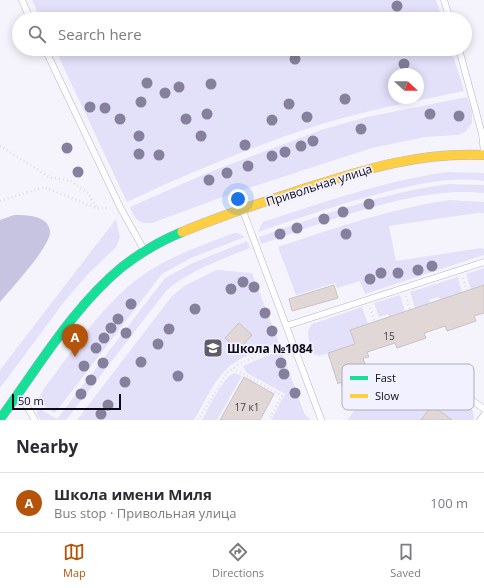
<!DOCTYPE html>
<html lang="en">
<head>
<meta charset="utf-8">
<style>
	:root { --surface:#fff; --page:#f7f7f7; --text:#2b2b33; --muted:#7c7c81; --line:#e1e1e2; --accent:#b45309 }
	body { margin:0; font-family:"Open Sans",sans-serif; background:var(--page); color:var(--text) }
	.compass { position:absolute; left:388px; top:68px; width:36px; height:36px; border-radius:50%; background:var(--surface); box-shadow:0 2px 10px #0003; rotate:111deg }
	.scale { position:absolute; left:12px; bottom:10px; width:109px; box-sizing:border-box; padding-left:4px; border:2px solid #0c0a15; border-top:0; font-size:11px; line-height:14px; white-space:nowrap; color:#0c0a15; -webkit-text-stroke:3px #f2f1ff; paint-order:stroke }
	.you { position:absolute; left:238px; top:199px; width:14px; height:14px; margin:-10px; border:3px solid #fff; border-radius:50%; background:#1a73e8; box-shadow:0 0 0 6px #1a73e833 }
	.badge { display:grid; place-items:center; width:26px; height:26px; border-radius:50%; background:var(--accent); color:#fff; font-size:13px; font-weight:700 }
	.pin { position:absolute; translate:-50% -33px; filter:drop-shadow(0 1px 2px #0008) }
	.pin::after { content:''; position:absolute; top:21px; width:14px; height:12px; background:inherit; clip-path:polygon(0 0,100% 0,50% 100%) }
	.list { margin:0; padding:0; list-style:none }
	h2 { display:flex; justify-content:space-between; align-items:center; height:52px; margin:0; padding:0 16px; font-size:17px }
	h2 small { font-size:13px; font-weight:400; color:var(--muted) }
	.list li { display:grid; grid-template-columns:26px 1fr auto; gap:12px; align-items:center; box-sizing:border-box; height:60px; padding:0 16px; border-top:1px solid var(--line) }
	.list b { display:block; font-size:15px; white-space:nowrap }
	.list p { margin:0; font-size:13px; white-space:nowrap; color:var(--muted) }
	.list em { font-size:13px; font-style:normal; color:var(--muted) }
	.icon { flex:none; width:22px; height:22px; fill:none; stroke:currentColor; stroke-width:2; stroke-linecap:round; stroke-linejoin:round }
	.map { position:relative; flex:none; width:484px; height:420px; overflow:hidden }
	.search { position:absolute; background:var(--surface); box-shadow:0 2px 10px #0003; left:12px; right:12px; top:12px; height:44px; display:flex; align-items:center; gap:10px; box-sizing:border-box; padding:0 14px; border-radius:22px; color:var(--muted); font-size:15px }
	.sheet { height:112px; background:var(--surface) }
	nav { display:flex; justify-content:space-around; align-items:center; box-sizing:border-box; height:56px; border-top:1px solid var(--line); background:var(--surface); font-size:11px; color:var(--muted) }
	nav a { display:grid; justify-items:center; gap:2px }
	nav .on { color:var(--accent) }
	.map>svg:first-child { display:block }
</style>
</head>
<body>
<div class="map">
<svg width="484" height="420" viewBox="0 0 484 420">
	<rect width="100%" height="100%" fill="#f5f4fc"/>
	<!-- green -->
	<path fill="#e3e1fa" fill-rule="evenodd" d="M32,0H436L442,19H41Z
		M55,49H451L464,91C416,101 368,110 322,124C256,145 190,172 127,202ZM394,74H418V98H394Z
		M467,97L472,111V123L465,132L458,135L425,137L372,148L236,192L152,223C139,225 134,218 130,207L207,173L324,129L367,117Z
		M447,172L484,173V181C448,176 413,185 378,194C337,205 298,218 258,232L263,222C324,202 384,181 447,172Z
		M448,184L484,185V193C418,185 325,222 261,244L259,237C321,215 383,193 448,184Z
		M449,200L484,202V213H477L389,226L396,261L481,248L484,249V255L365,294L360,281L337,288L335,283L296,295L278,247C334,228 390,209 449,200Z
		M116,219L120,237L116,247L86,276L64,302L0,388V370Z
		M234,233H238L245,237L191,258L162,274L55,413L37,402L43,390C71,353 98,310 135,281C164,258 200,246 234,233Z
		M247,241L250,248C220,260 190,270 166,291L66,420H41L36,413L40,409L57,419L165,278L193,263Z
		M484,268V285L472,293L466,274Z
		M217,270L252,273L279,343C263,349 244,355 231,365C214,379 205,402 194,420H77L172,296L184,286Z
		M458,277L462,293L440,300L439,297L429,300L431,307L416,311L410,292Z
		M400,295L405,311L389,317L388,314L379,317L374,303Z
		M362,307L369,327L365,325L350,330L356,348L352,345L319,356L314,354C310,343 304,333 312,324Z
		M281,350L305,415L311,420H271L285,394L247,373L243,366Z
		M234,373L242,376L217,420H202C209,408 222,378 234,373Z
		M422,382C442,381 460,396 473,411L474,420H347L355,410Z"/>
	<!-- water -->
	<path fill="#c7c4e2" d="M14,215C26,215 48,215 50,231C52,245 10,290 0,302V220Z"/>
	<!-- building -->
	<path fill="#e0d7d6" stroke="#c9c2c3" d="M334,285L338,298L292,311L289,299Z
		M484,285V313L474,316L476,321L447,331L445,326L424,333L426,338L397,348L395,343L367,352L369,357L363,358L366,367L361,369L365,381L343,389L341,382L338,384L328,353L355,344L350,330Z
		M239,323L252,335L238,351L225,338Z
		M244,377L274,394L260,420H220Z
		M432,405L452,420H421Z"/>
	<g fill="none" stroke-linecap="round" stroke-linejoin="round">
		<!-- lane casing -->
		<g stroke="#b7b6c0" stroke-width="7">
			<path id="lane" d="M22,0L30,19
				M444,0L450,19
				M45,49L121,209L144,250
				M459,49L482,134L484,153
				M243,211L321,419
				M286,326L484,262
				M436,375L484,409
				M20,395L35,420
				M480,420L484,415"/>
		</g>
		<!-- fast casing -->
		<g stroke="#b7b6c0" stroke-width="10">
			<path id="fast" d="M0,419C37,369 73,307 122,267C140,253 160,241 182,232"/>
		</g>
		<!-- slow casing -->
		<g stroke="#b7b6c0" stroke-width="10">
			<path id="slow" d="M182,232C220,216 260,203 300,190C363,170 416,152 484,155"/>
		</g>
		<!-- path -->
		<path stroke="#dedee0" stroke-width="2.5" stroke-dasharray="1 3" stroke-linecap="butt" d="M0,146L49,177L71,181L88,193L96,207
			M0,201L44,187L96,208H110
			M463,278L468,294
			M406,296L410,310
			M370,308L376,325
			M233,368L282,396L269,420
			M198,420L227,373L239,364L283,345"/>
		<!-- lane -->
		<use href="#lane" stroke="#fefdff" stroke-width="6"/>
		<!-- fast -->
		<use href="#fast" stroke="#16e098" stroke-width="9"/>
		<!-- slow -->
		<use href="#slow" stroke="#ffcf43" stroke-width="9"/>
	</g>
	<!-- trees -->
	<g fill="#86809e">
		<circle cx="397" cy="6" r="5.5"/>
		<circle cx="295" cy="59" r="5.5"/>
		<circle cx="404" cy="64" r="5.5"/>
		<circle cx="147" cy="83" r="5.5"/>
		<circle cx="211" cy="84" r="5.5"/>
		<circle cx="179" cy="87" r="5.5"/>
		<circle cx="165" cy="93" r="5.5"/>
		<circle cx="345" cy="99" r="5.5"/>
		<circle cx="141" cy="102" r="5.5"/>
		<circle cx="289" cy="104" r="5.5"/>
		<circle cx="90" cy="107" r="5.5"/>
		<circle cx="105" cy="108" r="5.5"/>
		<circle cx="207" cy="114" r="5.5"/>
		<circle cx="430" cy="114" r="5.5"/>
		<circle cx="459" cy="116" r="5.5"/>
		<circle cx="307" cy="117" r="5.5"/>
		<circle cx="120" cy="119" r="5.5"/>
		<circle cx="186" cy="119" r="5.5"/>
		<circle cx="272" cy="120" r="5.5"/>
		<circle cx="361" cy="129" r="5.5"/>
		<circle cx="139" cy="136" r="5.5"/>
		<circle cx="201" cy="136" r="5.5"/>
		<circle cx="313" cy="141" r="5.5"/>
		<circle cx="245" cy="145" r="5.5"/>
		<circle cx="301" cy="146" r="5.5"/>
		<circle cx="67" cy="148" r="5.5"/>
		<circle cx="285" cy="152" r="5.5"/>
		<circle cx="139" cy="154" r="5.5"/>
		<circle cx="159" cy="155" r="5.5"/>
		<circle cx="272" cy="156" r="5.5"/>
		<circle cx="248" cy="166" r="5.5"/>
		<circle cx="78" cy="172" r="5.5"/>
		<circle cx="227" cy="173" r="5.5"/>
		<circle cx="209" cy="180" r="5.5"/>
		<circle cx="369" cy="204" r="5.5"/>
		<circle cx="343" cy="212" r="5.5"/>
		<circle cx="324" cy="219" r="5.5"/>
		<circle cx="297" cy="228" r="5.5"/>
		<circle cx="280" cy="234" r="5.5"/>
		<circle cx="346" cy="234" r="5.5"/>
		<circle cx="432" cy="266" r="5.5"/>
		<circle cx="418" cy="270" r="5.5"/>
		<circle cx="381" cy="273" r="5.5"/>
		<circle cx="398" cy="273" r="5.5"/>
		<circle cx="370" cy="279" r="5.5"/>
		<circle cx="243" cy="282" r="5.5"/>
		<circle cx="254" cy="287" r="5.5"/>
		<circle cx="231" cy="289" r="5.5"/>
		<circle cx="131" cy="304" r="5.5"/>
		<circle cx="195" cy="309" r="5.5"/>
		<circle cx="265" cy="313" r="5.5"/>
		<circle cx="118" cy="319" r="5.5"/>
		<circle cx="111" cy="328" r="5.5"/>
		<circle cx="169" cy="329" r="5.5"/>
		<circle cx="272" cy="331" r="5.5"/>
		<circle cx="126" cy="333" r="5.5"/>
		<circle cx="104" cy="338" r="5.5"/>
		<circle cx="158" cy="344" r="5.5"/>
		<circle cx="96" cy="348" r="5.5"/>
		<circle cx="141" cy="362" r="5.5"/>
		<circle cx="103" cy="363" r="5.5"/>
		<circle cx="281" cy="363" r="5.5"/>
		<circle cx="84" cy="366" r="5.5"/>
		<circle cx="284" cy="374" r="5.5"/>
		<circle cx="178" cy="376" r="5.5"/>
		<circle cx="91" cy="380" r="5.5"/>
		<circle cx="125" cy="382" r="5.5"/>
		<circle cx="295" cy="393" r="5.5"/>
		<circle cx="81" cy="394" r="5.5"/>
		<circle cx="108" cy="405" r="5.5"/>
		<circle cx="101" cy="414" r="5.5"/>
	</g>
	<!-- icons -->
	<defs>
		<g id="school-square" transform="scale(1)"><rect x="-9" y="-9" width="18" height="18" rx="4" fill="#5e5c66" stroke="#f2f1ff"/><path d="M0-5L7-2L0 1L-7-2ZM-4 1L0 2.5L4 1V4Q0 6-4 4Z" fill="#fff"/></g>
	</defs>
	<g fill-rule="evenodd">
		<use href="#school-square" x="213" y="348"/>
	</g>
	<g text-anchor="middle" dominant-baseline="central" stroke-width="3.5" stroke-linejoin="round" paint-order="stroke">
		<!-- number labels -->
		<g font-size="10" fill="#413d45">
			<text x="389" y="336">15</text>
			<text x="247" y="407">17 к1</text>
		</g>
		<!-- street labels -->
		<g font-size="12" fill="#0c0a15" stroke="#f2f1ff">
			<text transform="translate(319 185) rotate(-18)">Привольная улица</text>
		</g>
		<!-- poi labels -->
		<g font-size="12" font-weight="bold" fill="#0c0a15" stroke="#f2f1ff" text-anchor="start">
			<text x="227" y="348">Школа №1084</text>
		</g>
	</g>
	<!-- legend -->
	<rect x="342" y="364" width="132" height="46" rx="6" fill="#f2f1ff" stroke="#adacb9" stroke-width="1"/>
	<rect x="350" y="376" width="18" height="4" fill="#16e098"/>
	<rect x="350" y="394" width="18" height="4" fill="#ffcf43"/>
	<g font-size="11" fill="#0c0a15">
		<text x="375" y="382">Fast</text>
		<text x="375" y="400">Slow</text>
	</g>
</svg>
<svg class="compass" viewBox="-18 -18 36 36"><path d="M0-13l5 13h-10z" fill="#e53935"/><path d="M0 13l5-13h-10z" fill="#7c7c81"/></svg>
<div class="scale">50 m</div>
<div class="you"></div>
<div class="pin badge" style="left:75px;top:357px">A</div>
<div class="search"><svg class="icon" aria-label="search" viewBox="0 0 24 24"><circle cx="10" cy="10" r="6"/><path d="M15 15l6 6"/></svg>Search here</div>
</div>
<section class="sheet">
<h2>Nearby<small></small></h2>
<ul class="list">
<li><span class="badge">A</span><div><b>Школа имени Миля</b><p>Bus stop · Привольная улица</p></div><em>100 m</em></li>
</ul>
</section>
<nav>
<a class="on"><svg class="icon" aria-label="map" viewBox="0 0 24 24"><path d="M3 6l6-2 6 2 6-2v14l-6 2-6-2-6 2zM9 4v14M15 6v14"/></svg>Map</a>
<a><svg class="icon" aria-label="directions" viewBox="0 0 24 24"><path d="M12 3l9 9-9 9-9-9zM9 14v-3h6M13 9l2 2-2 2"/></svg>Directions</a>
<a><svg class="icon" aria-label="saved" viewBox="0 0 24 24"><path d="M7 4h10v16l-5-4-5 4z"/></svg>Saved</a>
</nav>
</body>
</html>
